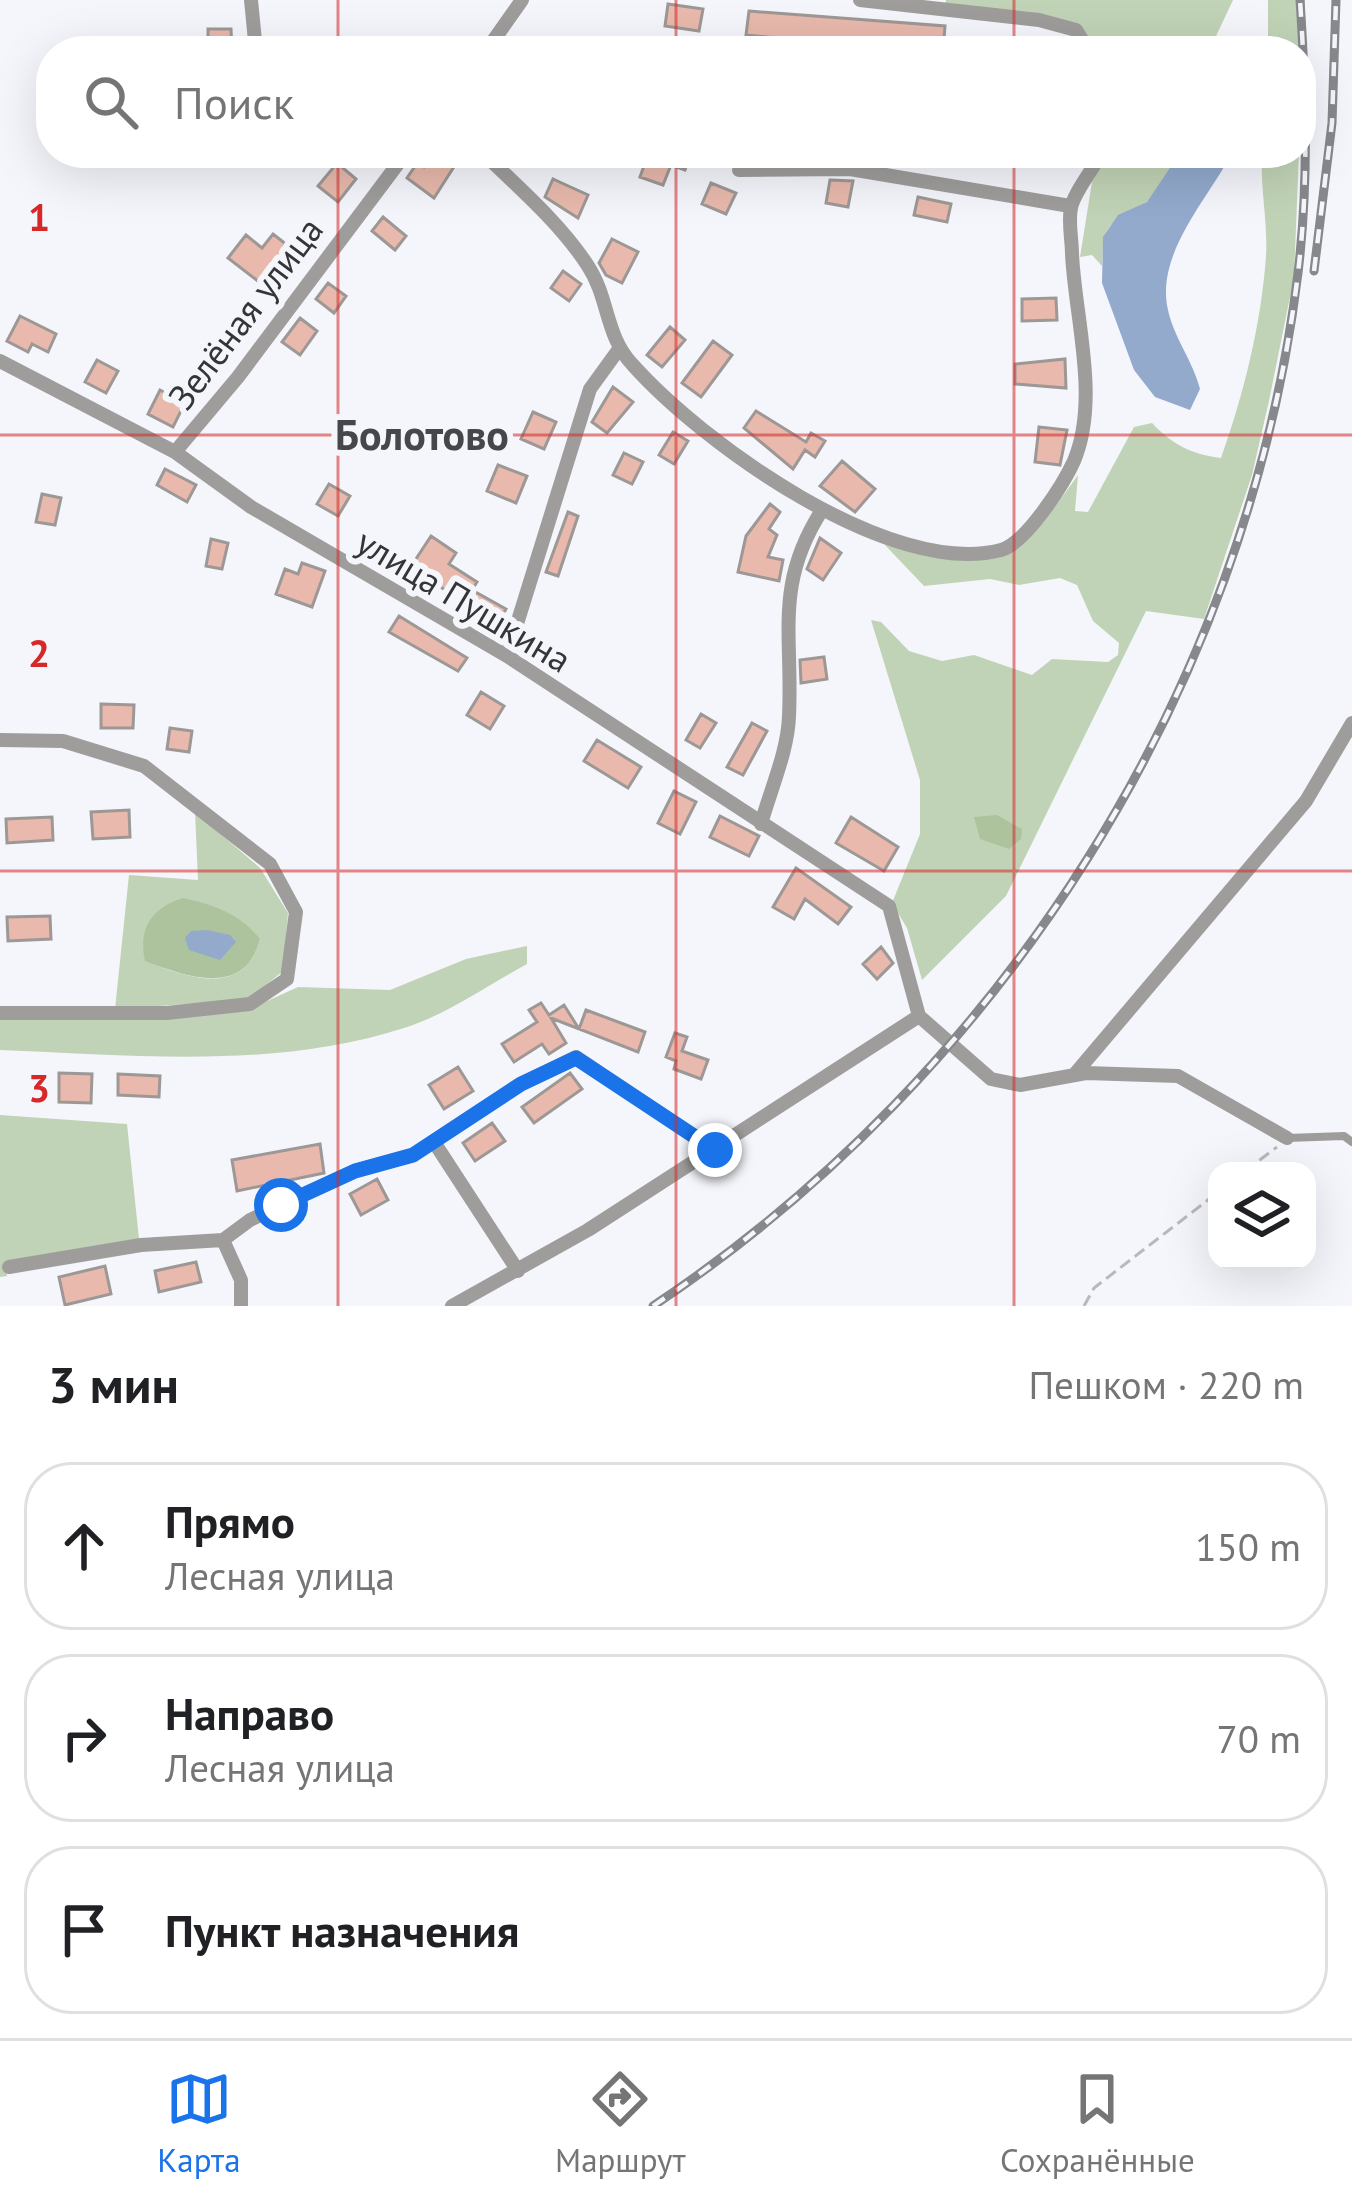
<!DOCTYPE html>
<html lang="ru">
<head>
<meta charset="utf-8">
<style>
	:root { --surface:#fff; --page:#f6f6f6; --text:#202124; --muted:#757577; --line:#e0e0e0; --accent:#1a73e8 }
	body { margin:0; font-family:"PT Sans",sans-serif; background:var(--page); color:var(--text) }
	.controls { position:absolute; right:36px; bottom:36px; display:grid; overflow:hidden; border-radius:24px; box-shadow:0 12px 48px #0002 }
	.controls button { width:108px; height:108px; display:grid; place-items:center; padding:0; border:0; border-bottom:3px solid var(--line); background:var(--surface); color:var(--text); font:60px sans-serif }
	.stop { position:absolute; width:36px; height:36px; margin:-27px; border:9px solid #1a73e8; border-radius:50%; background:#fff }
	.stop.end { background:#1a73e8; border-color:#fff; box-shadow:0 3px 12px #0008 }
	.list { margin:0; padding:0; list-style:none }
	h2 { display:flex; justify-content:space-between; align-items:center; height:156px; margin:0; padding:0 48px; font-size:51px }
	h2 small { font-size:39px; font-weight:400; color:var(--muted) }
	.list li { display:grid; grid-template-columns:78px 1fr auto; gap:36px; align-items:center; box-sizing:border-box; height:168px; margin:0 24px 24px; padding:0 24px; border:3px solid var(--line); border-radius:48px }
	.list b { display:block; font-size:45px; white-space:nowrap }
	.list p { margin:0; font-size:39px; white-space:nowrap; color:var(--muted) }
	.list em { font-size:39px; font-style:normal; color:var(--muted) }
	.icon { flex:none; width:66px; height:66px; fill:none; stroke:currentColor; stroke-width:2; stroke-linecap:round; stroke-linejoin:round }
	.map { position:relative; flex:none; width:1352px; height:1306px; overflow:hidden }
	.search { position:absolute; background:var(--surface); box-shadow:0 12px 48px #0002; left:36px; right:36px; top:36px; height:132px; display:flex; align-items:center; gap:30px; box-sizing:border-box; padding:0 42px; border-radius:48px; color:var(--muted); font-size:45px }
	.sheet { height:732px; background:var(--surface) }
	nav { display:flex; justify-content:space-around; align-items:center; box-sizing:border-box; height:168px; border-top:3px solid var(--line); background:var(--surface); font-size:33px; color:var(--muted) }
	nav a { display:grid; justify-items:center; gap:6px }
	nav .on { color:var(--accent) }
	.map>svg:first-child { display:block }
</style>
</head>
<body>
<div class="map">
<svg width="1352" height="1306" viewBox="0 0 1352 1306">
	<rect width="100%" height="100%" fill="#f4f6fb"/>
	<!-- green -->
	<path fill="#c1d3b6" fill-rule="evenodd" d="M946,0H1233L1209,51H1095L1078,26L944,13Z
		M1268,0H1305L1301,101V51H1268Z
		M1106,153H1180C1172,170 1163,189 1148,201C1114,228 1104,212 1102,266L1092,255L1080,257L1092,182Z
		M1262,153H1299L1294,277L1269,401L1252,475L1204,619L1146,611L1006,896L922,980L907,928L892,903L920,834V780L871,620L881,622L909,651L942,661L974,655L1032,675L1052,659L1108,662L1118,655L1119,643L1093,621L1077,585L1060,578L1019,585L990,579L924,586L884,544C996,566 1008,574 1078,475L1075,511L1088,512L1134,427L1152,423C1173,445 1191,454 1221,458C1244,393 1261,325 1266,256C1268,222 1260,188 1262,153Z
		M195,812L260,868L288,913L283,971L248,1000L115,1009L129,875L198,880ZM260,939C245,997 189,979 146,961Z
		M527,946V964C488,985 446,1015 404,1028C273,1070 135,1055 0,1050V1018L254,1007L298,987L390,990L466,959Z
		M0,1115L127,1124L139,1239L6,1261L7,1276L0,1277Z"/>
	<!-- forest -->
	<path fill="#acc39d" d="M997,815L1022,829L1021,839L1009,849L980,839L974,817Z
		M183,898C214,905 239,913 260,939C245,997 189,978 145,961C138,929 151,908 183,898Z"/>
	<!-- water -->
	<path fill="#93aacd" d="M1180,153H1232C1208,199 1155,254 1168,310C1174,338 1193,361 1200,389L1190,410L1155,397L1134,370L1102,283L1103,237L1118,215L1147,202Z
		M207,930L230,935L236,942L220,960L189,950L185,938L191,931Z"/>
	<!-- building -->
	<path fill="#e8b9ac" stroke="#9d9896" stroke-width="3" d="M668,4L703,9L699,31L665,26Z
		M749,11L945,26L943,51L862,40L861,51L787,46L788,39L746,35Z
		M208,29H231L232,51H208Z
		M436,153L457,162L434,198L407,178L418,162L424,167Z
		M642,153H683L690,155L685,170L671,165L663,185L640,177L647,157Z
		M337,163L356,179L338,202L318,186Z
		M553,179L588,195L578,218L545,197Z
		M830,180L853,181L848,207L826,203Z
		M711,183L736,193L726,214L702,204Z
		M918,197L951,204L947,222L914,215Z
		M383,217L406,236L395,250L372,231Z
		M273,234L296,252L267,288L228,258L246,235L262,248Z
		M612,239L638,252L622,283L606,275L599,263Z
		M563,271L581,284L569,301L551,288Z
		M328,283L346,296L334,313L316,299Z
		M1056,298L1057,320L1022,321V299Z
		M20,316L56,334L48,352L32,344L28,352L7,341Z
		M300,318L317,331L300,355L282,342Z
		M670,327L685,340L662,367L647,355Z
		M713,341L732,355L701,397L682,383Z
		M1065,359L1066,388L1015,384V364Z
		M97,360L118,371L106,393L85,382Z
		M613,387L633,402L607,433L592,422Z
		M160,390L185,403L173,427L148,414Z
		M756,411L806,442L811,433L825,441L815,457L805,450L793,469L744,428Z
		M533,412L556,422L544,449L521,439Z
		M1039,427L1067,430L1060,465L1035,462Z
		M673,432L688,441L674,464L659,455Z
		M624,453L643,462L632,484L613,475Z
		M842,461L875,489L855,512L820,486Z
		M498,465L527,476L516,503L487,491Z
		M165,469L196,485L187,502L157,485Z
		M329,484L350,496L338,516L317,504Z
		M42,494L61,498L55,525L36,522Z
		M770,504L780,512L769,529L777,535L768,557L783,560L779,581L738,572L746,536Z
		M568,512L578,516L558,576L546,572Z
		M431,536L456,553L449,564L477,582L472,590L506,609L498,623L410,568Z
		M820,538L841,553L823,580L807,569Z
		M211,539L228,543L222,569L206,566Z
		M302,563L325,571L312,607L276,594L285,569L298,574Z
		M399,616L467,658L458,671L389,632Z
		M824,657L827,679L801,683L800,660Z
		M481,692L504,706L490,729L467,715Z
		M101,704L134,705L133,728H101Z
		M701,714L716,723L700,748L686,740Z
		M752,723L767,731L743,775L727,767Z
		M170,728L192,731L189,752L167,749Z
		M597,740L641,767L628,788L584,761Z
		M674,791L696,802L680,834L658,823Z
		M129,810L130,837L93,839L91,812Z
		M720,816L759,836L749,856L710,837Z
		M52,817L53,840L7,843L6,819Z
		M851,817L898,847L884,871L836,843Z
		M796,868L851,907L838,924L805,899L794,919L773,907Z
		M50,916L51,939L8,941L7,917Z
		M881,947L893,963L877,979L863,964Z
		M541,1003L549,1015L564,1005L579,1029L551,1018L566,1043L549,1054L542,1044L514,1062L502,1044L537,1022L529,1010Z
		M586,1010L645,1032L638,1052L579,1029Z
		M675,1033L687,1037L682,1051L708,1060L701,1079L674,1069L676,1061L666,1057Z
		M458,1067L473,1091L444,1109L429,1085Z
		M59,1073L92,1074L91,1103L59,1102Z
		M570,1073L582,1089L534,1123L522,1107Z
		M118,1074L160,1076L159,1097L118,1095Z
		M492,1123L505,1141L475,1161L463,1143Z
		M320,1144L324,1173L237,1191L232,1160Z
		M377,1179L388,1200L361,1215L350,1194Z
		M196,1262L201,1282L159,1292L155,1271Z
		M105,1266L111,1294L65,1305L59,1277Z"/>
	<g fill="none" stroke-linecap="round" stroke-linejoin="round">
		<!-- path -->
		<path stroke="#b8b9bd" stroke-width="3" stroke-dasharray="12 6" stroke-linecap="butt" d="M1245,1171L1277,1147
			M1084,1306L1094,1288L1217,1193"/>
		<!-- lane -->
		<path stroke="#9e9d9b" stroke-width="8" d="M1287,1138L1344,1136L1352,1142"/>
		<!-- street -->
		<path stroke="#9e9d9b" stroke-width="14" d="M251,0L256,51
			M860,0L1039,20L1076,30L1089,51
			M486,51L522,0
			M483,153C519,188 561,224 588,266C609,298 605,335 632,364C702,443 891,579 1001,550C1026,543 1063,485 1074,461C1100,399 1075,318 1072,254C1072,240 1068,222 1071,208C1074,192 1093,170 1101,153
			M739,170L850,169L1070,206
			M0,361L175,452L251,507L507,656L889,906L919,1016L991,1079L1020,1085L1086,1073L1178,1076L1287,1138
			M175,452L238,377L406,153
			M507,656L590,389L619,349
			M0,740L63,741L144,766L270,864L296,912L287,979L250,1004L167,1013H0
			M761,824C770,791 788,751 789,716C793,634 774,585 822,510
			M1074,1075L1306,801L1352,723
			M434,1142L518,1271
			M223,1240L241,1280V1306
			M9,1267L141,1245L223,1240L250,1220L355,1171L413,1155L521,1084L576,1057L715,1150
			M452,1306L588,1230L919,1016"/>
		<!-- rail casing -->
		<g stroke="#86888b" stroke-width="9">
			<path id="rail" d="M1314,271L1332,123L1336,0
				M653,1306C1001,1075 1248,689 1298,273C1309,182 1306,91 1300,0"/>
		</g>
		<!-- rail -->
		<use href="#rail" stroke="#f4f6fb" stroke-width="4.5" stroke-dasharray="14" stroke-linecap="butt"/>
	</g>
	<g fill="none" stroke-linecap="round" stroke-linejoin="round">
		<!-- route -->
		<path stroke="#1a73e8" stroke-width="15" d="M281,1205L355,1171L413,1155L521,1084L576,1058L715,1150"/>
	</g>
	<!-- grid -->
	<path fill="none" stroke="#d62828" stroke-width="3" stroke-opacity="0.55" d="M338,0V51M676,0V51M1014,0V51M338,153V1306M676,153V1306M1014,153V1306M0,435H1352M0,871H1352"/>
	<g text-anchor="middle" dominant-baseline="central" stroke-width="12" stroke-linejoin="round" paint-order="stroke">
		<!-- street labels -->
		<g font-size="36" fill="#343536" stroke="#f4f6fb">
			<text transform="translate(245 313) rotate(-53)">Зелёная улица</text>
			<text transform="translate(464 600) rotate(31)">улица Пушкина</text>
		</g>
		<!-- quarter labels -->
		<g font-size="42" font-weight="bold" fill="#45474b" stroke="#f4f6fb">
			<text x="422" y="434">Болотово</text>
		</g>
	</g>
	<g font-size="39" text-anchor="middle" font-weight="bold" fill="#d62828" stroke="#f4f6fb" stroke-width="12" stroke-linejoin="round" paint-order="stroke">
		<text x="39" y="231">1</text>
		<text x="39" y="667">2</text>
		<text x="39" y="1102">3</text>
	</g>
</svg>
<div class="controls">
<button><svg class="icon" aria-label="layers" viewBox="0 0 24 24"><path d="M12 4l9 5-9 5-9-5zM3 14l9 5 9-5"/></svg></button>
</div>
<div class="stop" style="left:281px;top:1205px"></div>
<div class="stop end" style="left:715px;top:1150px"></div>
<div class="search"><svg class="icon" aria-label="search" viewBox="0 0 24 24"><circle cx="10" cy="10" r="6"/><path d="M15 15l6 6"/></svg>Поиск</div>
</div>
<section class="sheet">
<h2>3 мин<small>Пешком · 220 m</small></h2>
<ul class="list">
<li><svg class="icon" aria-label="ahead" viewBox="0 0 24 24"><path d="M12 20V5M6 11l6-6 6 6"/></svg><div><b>Прямо</b><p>Лесная улица</p></div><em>150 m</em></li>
<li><svg class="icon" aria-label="right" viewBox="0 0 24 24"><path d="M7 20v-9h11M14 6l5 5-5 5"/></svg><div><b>Направо</b><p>Лесная улица</p></div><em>70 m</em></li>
<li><svg class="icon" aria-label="arrive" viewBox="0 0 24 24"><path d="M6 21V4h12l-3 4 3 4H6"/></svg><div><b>Пункт назначения</b></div></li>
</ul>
</section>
<nav>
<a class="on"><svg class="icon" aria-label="map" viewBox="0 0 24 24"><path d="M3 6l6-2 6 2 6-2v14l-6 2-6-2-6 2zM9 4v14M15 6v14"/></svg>Карта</a>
<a><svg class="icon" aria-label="directions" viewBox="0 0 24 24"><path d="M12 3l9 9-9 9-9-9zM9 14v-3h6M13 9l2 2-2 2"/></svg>Маршрут</a>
<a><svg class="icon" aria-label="saved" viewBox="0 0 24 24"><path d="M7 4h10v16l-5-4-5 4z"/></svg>Сохранённые</a>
</nav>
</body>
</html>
